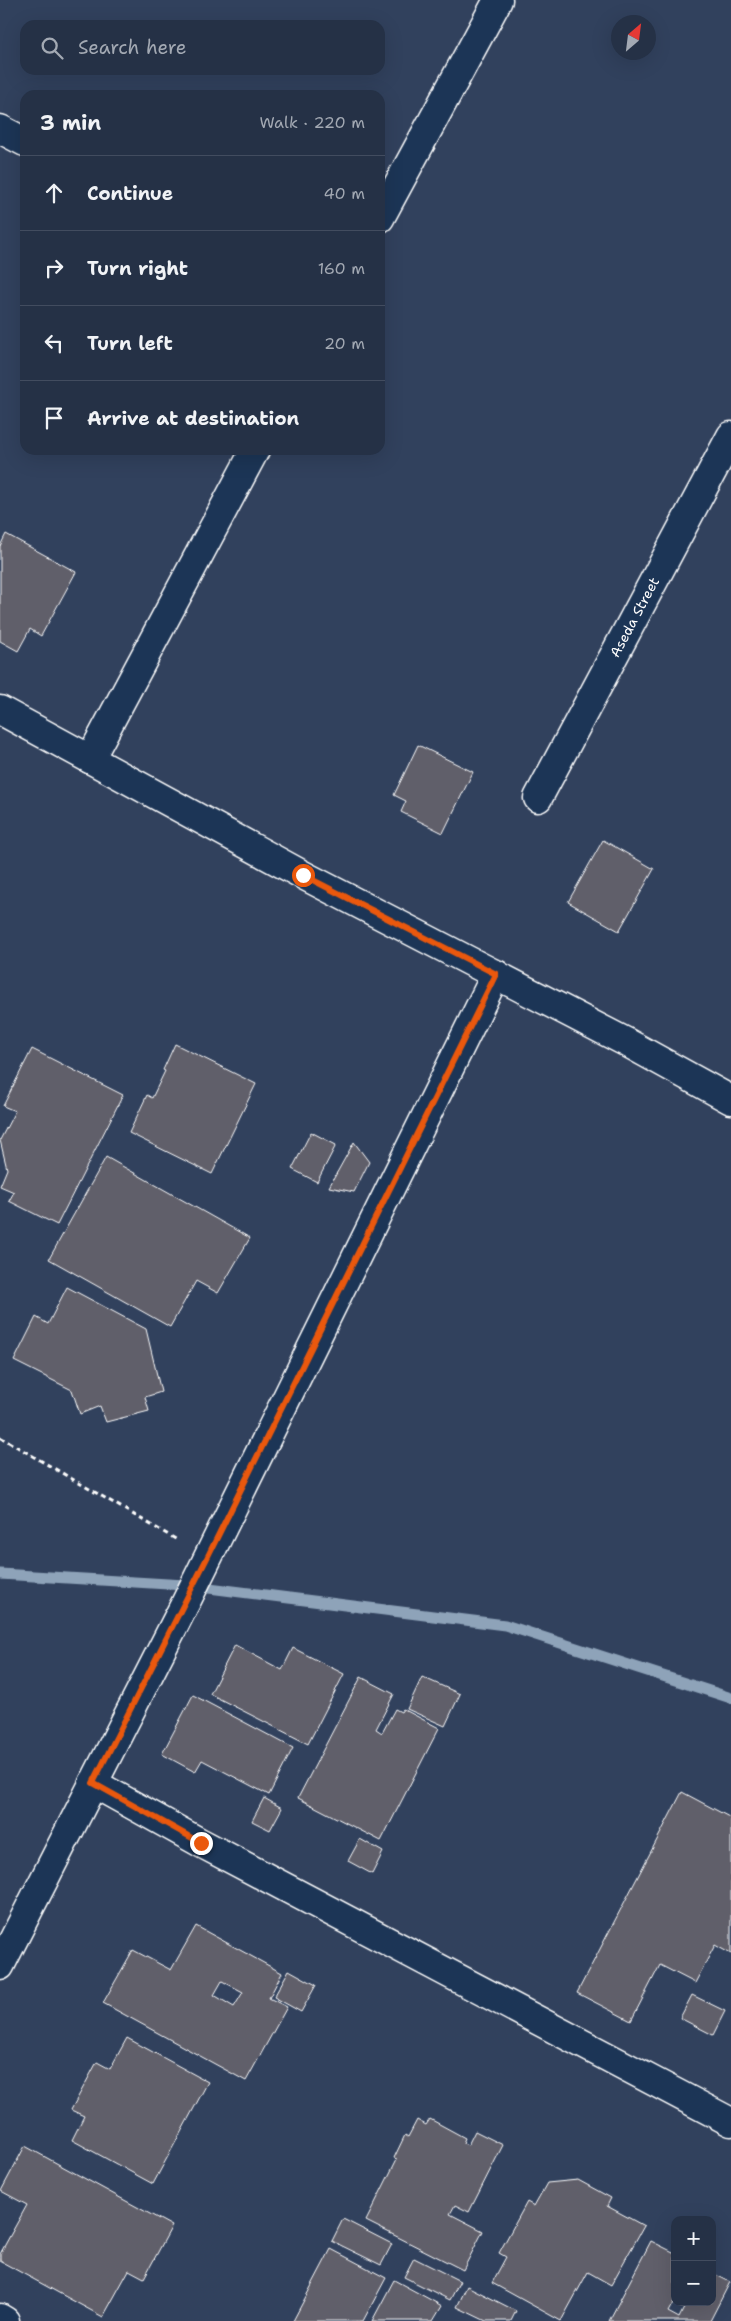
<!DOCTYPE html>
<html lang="en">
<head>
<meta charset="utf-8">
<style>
	:root { --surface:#253146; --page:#313d51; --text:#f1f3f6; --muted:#a3a9b3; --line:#424c5f }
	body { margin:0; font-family:"Shantell Sans",sans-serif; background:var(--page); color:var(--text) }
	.controls { position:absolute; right:15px; bottom:15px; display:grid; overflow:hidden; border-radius:10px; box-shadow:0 5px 20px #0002 }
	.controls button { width:45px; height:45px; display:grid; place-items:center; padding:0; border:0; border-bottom:1px solid var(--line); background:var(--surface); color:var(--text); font:25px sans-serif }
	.compass { position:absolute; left:611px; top:15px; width:45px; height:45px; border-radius:50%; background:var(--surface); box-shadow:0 5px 20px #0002; rotate:28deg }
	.stop { position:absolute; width:15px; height:15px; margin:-11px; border:4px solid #ea580c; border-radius:50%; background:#fff }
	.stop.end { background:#ea580c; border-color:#fff; box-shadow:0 1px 5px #0008 }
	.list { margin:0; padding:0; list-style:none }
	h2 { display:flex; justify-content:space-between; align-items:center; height:65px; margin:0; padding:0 20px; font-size:21px }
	h2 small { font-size:16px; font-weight:400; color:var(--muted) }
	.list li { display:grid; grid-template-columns:32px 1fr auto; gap:15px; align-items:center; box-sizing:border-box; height:75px; padding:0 20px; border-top:1px solid var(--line) }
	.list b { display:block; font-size:19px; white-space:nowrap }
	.list em { font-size:16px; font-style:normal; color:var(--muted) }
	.icon { flex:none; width:28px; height:28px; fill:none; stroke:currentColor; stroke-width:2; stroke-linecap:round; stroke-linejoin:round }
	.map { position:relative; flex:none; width:731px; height:2321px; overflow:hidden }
	.search { position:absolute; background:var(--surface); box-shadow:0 5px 20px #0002; left:20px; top:20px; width:365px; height:55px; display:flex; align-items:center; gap:12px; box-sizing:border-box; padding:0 18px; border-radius:15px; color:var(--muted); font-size:19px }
	.panel { position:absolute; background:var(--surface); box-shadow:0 5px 20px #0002; left:20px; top:90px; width:365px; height:365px; border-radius:15px }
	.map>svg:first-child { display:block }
</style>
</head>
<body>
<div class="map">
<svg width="731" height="2321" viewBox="0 0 731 2321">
	<rect width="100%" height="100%" fill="#31415d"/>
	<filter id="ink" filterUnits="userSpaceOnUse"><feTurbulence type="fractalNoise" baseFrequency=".02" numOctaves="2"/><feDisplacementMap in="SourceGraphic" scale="10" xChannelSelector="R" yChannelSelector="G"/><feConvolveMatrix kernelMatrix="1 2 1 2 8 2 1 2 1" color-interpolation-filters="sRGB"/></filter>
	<g filter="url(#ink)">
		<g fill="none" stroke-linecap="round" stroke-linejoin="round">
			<!-- stream -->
			<path stroke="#8ea3b9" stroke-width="11" d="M0,1574L185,1585L505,1625L731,1698"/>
		</g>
		<!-- building -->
		<path fill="#605e6a" stroke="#fff" fill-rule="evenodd" d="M6,534L76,572L41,636L30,629L18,651L0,641V546Z
			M418,745L473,772L443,833L401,812L406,801L394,795Z
			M603,840L654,869L619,931L568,902Z
			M175,1044L256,1084L212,1174L129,1133L147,1095L152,1098L165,1071L163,1070Z
			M32,1049L123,1095L57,1225L9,1201L14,1192L0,1186L7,1169L0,1140L15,1111L3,1106Z
			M311,1132L336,1145L317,1182L292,1169Z
			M354,1142L369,1162L354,1192L329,1187Z
			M106,1157L250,1238L218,1293L196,1281L170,1327L49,1259Z
			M67,1287L146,1329L161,1392L145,1397L149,1411L106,1422L100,1406L80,1414L72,1390L14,1361L36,1317L48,1324Z
			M235,1645L282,1670L293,1648L344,1674L308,1744L210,1694Z
			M361,1677L394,1694L376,1729L382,1733L395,1709L401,1712L403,1709L439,1728L381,1841L298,1798Z
			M422,1677L460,1694L445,1726L407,1709Z
			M193,1695L293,1748L269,1795L202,1760L195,1772L162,1754Z
			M682,1792L731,1818V1954L715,1945L695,1983L660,1965L631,2021L577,1993Z
			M264,1798L282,1808L270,1830L252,1821Z
			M360,1839L383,1852L372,1874L348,1861Z
			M196,1926L282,1973L269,1998L287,2007L246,2081L103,2003L133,1950L171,1970ZM222,1981L243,1992L234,2007L214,1995Z
			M289,1970L316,1985L301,2012L274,1997Z
			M692,1995L725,2011L713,2035L680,2018Z
			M127,2038L208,2082L153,2184L72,2140L84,2116L71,2110L97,2062L110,2069Z
			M430,2119L465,2138L463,2143L468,2145L475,2131L503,2145L469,2212L455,2205L450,2214L483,2231L463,2270L366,2221L397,2159L394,2158L405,2135L408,2137L417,2120L426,2125Z
			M25,2146L172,2226L144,2278L129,2270L103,2317L0,2261V2254L27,2205L1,2191Z
			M578,2180L611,2198L607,2206L644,2226L611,2285L588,2272L561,2321L492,2283L506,2257L499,2253L527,2202L534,2206L547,2183Z
			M343,2219L392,2244L381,2265L332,2241Z
			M651,2241L675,2253V2299L668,2312L679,2318L686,2304L681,2302H712V2273L730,2282L710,2321H609Z
			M331,2249L386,2278L363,2321H293Z
			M414,2258L460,2281L450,2300L404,2277Z
			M394,2280L442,2306L433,2321H372Z
			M467,2286L516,2311L511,2321H486L457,2307Z"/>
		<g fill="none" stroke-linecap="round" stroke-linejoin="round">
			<!-- minor casing -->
			<g stroke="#fff" stroke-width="31">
				<g id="minor">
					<path d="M0,129L25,142"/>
					<path d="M380,218L498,0"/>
					<path d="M0,710L303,875L626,1042L731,1100"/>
					<path d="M90,759L255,450"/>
					<path id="s1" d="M538,798L731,436"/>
					<path d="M93,1783L201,1843L731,2122"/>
					<path d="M0,1966L186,1602L496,974"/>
					<path d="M0,2318L5,2321"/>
				</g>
			</g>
			<!-- path -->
			<path stroke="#fff" stroke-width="3" stroke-dasharray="5 4" stroke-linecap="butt" d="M0,1437L179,1541"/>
			<!-- minor -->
			<use href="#minor" stroke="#1d3557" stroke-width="28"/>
		</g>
	</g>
	<g fill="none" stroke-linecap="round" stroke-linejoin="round" filter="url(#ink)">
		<!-- route -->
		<path stroke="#ea580c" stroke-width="6" d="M201,1843L93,1783L207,1558L496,974L303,875"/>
	</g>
	<g text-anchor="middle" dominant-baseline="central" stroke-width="4" stroke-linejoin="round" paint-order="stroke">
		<!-- street labels -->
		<g font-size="14" fill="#fff" stroke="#1d3557">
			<text stroke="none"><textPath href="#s1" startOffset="205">Aseda Street</textPath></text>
		</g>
	</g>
</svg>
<div class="controls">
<button>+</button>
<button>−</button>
</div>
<svg class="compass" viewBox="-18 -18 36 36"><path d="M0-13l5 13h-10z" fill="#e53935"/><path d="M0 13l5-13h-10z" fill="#a3a9b3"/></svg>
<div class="stop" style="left:303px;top:875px"></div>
<div class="stop end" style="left:201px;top:1843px"></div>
<div class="search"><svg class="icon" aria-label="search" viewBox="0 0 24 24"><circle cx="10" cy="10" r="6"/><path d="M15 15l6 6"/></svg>Search here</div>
<section class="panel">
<h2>3 min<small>Walk · 220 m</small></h2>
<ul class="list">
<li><svg class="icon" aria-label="ahead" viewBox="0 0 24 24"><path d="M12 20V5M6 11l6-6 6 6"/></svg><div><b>Continue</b></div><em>40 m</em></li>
<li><svg class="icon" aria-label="right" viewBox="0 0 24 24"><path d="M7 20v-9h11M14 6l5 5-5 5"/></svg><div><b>Turn right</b></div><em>160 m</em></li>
<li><svg class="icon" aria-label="left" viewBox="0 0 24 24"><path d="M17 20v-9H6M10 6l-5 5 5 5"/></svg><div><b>Turn left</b></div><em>20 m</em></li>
<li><svg class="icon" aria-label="arrive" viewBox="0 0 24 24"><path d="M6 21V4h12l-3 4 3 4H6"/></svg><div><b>Arrive at destination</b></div></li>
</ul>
</section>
</div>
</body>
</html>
